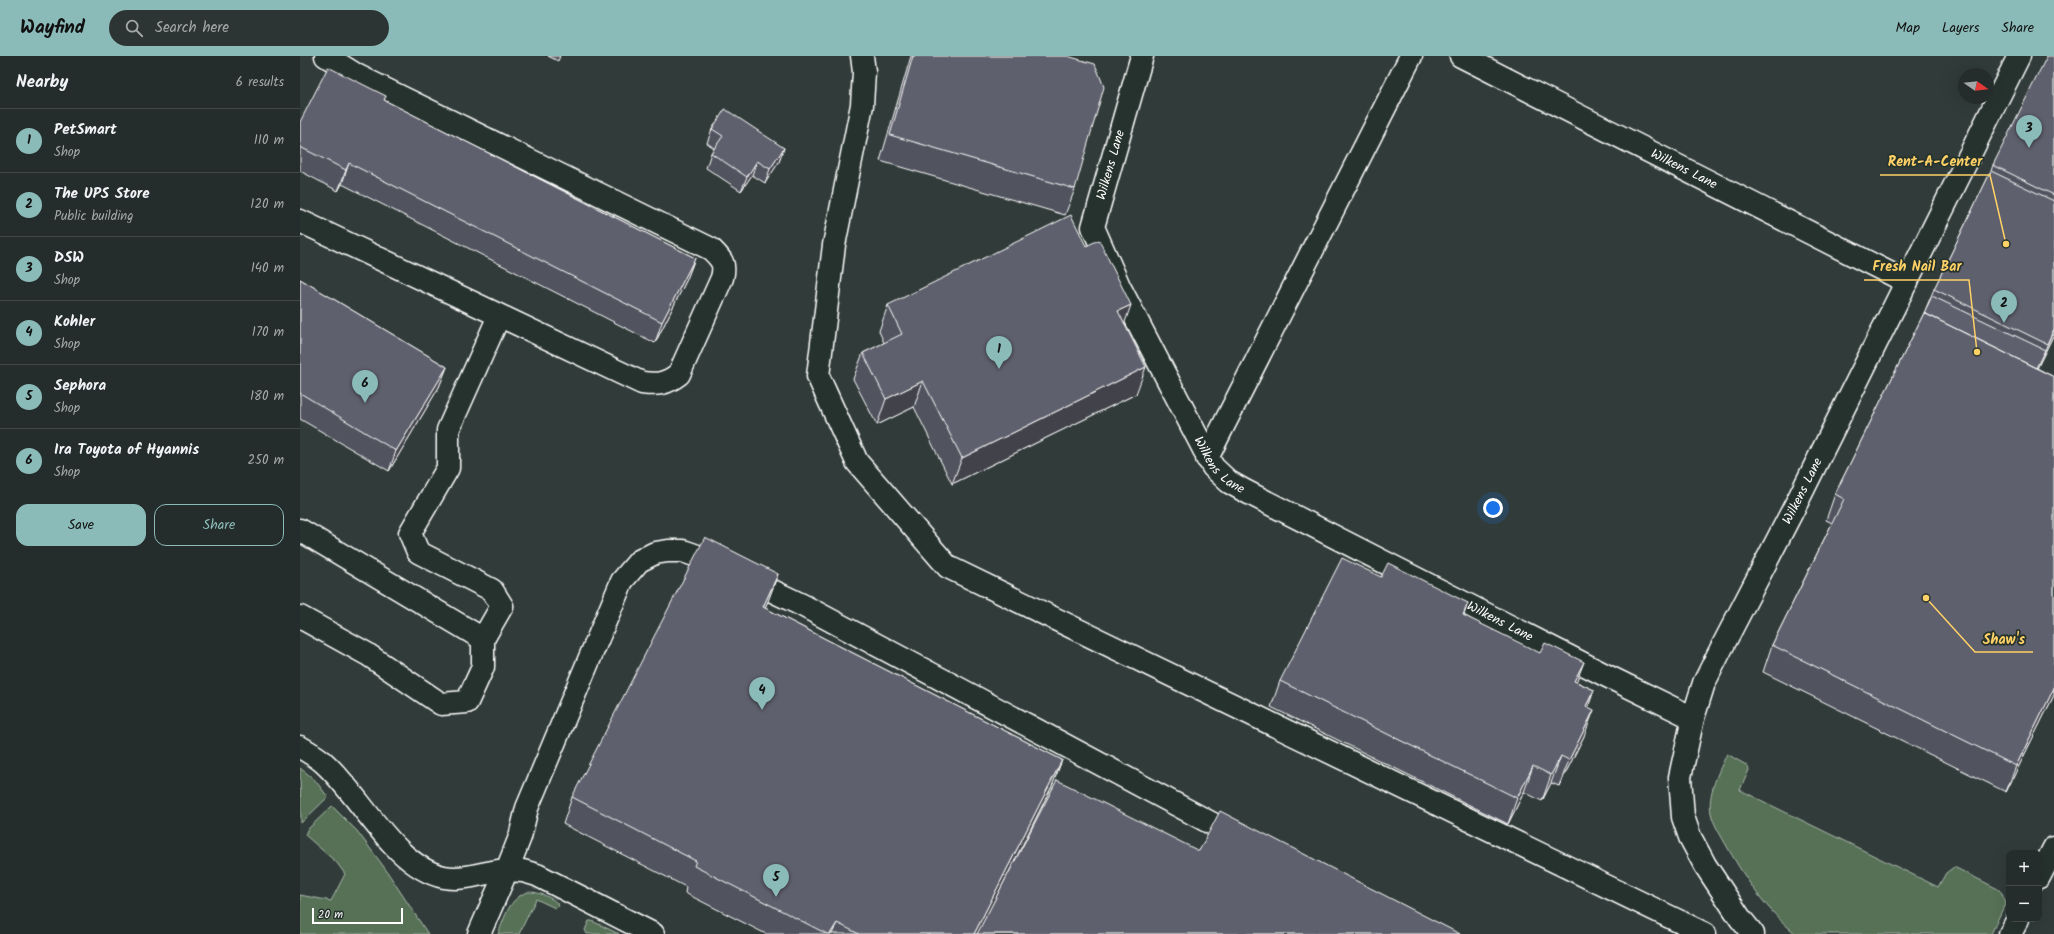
<!DOCTYPE html>
<html lang="en">
<head>
<meta charset="utf-8">
<style>
	:root { --surface:#252d2c; --page:#2d3534; --text:#f1f3f6; --muted:#a3a8a9; --line:#424948; --accent:#8bbbb9 }
	body { margin:0; font-family:Kalam,sans-serif; background:var(--page); color:var(--text) }
	.controls { position:absolute; right:12px; bottom:12px; display:grid; overflow:hidden; border-radius:8px; box-shadow:0 4px 16px #0002 }
	.controls button { width:36px; height:36px; display:grid; place-items:center; padding:0; border:0; border-bottom:1px solid var(--line); background:var(--surface); color:var(--text); font:20px sans-serif }
	.compass { position:absolute; left:1658px; top:12px; width:36px; height:36px; border-radius:50%; background:var(--surface); box-shadow:0 4px 16px #0002; rotate:104deg }
	.scale { position:absolute; left:12px; bottom:10px; width:91px; box-sizing:border-box; padding-left:4px; border:2px solid #fff; border-top:0; font-size:11px; line-height:14px; white-space:nowrap; color:#fff; -webkit-text-stroke:3px #26332d; paint-order:stroke }
	.you { position:absolute; left:1193px; top:452px; width:14px; height:14px; margin:-10px; border:3px solid #fff; border-radius:50%; background:#1a73e8; box-shadow:0 0 0 6px #1a73e833 }
	.badge { display:grid; place-items:center; width:26px; height:26px; border-radius:50%; background:var(--accent); color:#111; font-size:13px; font-weight:700 }
	.pin { position:absolute; translate:-50% -33px; filter:drop-shadow(0 1px 2px #0008) }
	.pin::after { content:''; position:absolute; top:21px; width:14px; height:12px; background:inherit; clip-path:polygon(0 0,100% 0,50% 100%) }
	.list { margin:0; padding:0; list-style:none }
	h2 { display:flex; justify-content:space-between; align-items:center; height:52px; margin:0; padding:0 16px; font-size:17px }
	h2 small { font-size:13px; font-weight:400; color:var(--muted) }
	.list li { display:grid; grid-template-columns:26px 1fr auto; gap:12px; align-items:center; box-sizing:border-box; height:64px; padding:0 16px; border-top:1px solid var(--line) }
	.list b { display:block; font-size:15px; white-space:nowrap }
	.list p { margin:0; font-size:13px; white-space:nowrap; color:var(--muted) }
	.list em { font-size:13px; font-style:normal; color:var(--muted) }
	.actions { display:flex; gap:8px; padding:12px 16px }
	.actions a { flex:1; padding:9px 0; border:1px solid var(--accent); border-radius:12px; text-align:center; font-size:14px; color:var(--accent) }
	.actions .main { background:var(--accent); color:#111 }
	.icon { flex:none; width:22px; height:22px; fill:none; stroke:currentColor; stroke-width:2; stroke-linecap:round; stroke-linejoin:round }
	.map { position:relative; flex:none; width:1754px; height:878px; overflow:hidden }
	header { display:flex; align-items:center; gap:24px; box-sizing:border-box; height:56px; padding:0 20px; background:var(--accent); color:#111 }
	header strong { font-size:19px }
	nav { display:flex; gap:22px; margin-inline-start:auto; font-size:14px }
	.search { width:280px; height:36px; background:var(--page); display:flex; align-items:center; gap:10px; box-sizing:border-box; padding:0 14px; border-radius:22px; color:var(--muted); font-size:15px }
	main { display:flex }
	aside { flex:1; background:var(--surface) }
	.map>svg:first-child { display:block }
</style>
</head>
<body>
<header>
<strong>Wayfind</strong>
<div class="search"><svg class="icon" aria-label="search" viewBox="0 0 24 24"><circle cx="10" cy="10" r="6"/><path d="M15 15l6 6"/></svg>Search here</div>
<nav><a>Map</a><a>Layers</a><a>Share</a></nav>
</header>
<main>
<aside>
<h2>Nearby<small>6 results</small></h2>
<ul class="list">
<li><span class="badge">1</span><div><b>PetSmart</b><p>Shop</p></div><em>110 m</em></li>
<li><span class="badge">2</span><div><b>The UPS Store</b><p>Public building</p></div><em>120 m</em></li>
<li><span class="badge">3</span><div><b>DSW</b><p>Shop</p></div><em>140 m</em></li>
<li><span class="badge">4</span><div><b>Kohler</b><p>Shop</p></div><em>170 m</em></li>
<li><span class="badge">5</span><div><b>Sephora</b><p>Shop</p></div><em>180 m</em></li>
<li><span class="badge">6</span><div><b>Ira Toyota of Hyannis</b><p>Shop</p></div><em>250 m</em></li>
</ul>
<div class="actions"><a class="main">Save</a><a>Share</a></div>
</aside>
<div class="map">
<svg width="1754" height="878" viewBox="0 0 1754 878">
	<rect width="100%" height="100%" fill="#313c3a"/>
	<filter id="ink" filterUnits="userSpaceOnUse"><feTurbulence type="fractalNoise" baseFrequency=".025" numOctaves="2"/><feDisplacementMap in="SourceGraphic" scale="8" xChannelSelector="R" yChannelSelector="G"/><feConvolveMatrix kernelMatrix="1 2 1 2 8 2 1 2 1" color-interpolation-filters="sRGB"/></filter>
	<g filter="url(#ink)">
		<!-- green -->
		<path fill="#577157" stroke="#abb8ab" d="M1427,698L1448,710L1449,714L1440,734L1638,831L1646,817L1654,811L1698,833L1702,837L1705,848L1691,878H1496C1465,853 1444,821 1425,787C1420,778 1413,767 1411,757C1407,739 1419,714 1427,698Z
			M0,712L14,723L28,741L1,767Z
			M32,750L57,775L84,811L128,878H0V839L31,845L45,818L37,807L5,779L7,774Z
			M228,836C237,835 255,842 259,850L255,852L236,843L219,878H198C205,861 209,842 228,836Z
			M289,865H292L319,878H287L285,874Z"/>
		<g fill="none" stroke-linecap="round" stroke-linejoin="round">
			<!-- minor casing -->
			<g stroke="#fff" stroke-width="25">
				<g id="minor">
					<path d="M562,0L564,16L562,49L534,189L518,320L557,406L648,511L1405,878"/>
					<path id="s1" d="M842,0L793,171L819,230L913,411L929,426L945,435L1305,619L1393,662"/>
					<path id="s2" d="M1161,0L1607,226"/>
					<path d="M0,165L342,327C358,329 366,328 379,318L422,222C426,207 421,203 411,193L58,20L26,0"/>
					<path d="M907,402L1111,0"/>
					<path d="M0,474L183,583V611L167,646L141,648L67,598L0,561"/>
					<path d="M183,583L202,550L192,534L118,496L110,477L148,412V374L199,260"/>
					<path d="M0,691C7,695 16,700 23,706C60,738 94,811 144,821C165,825 187,815 207,814L220,781L227,752L322,525L339,505L355,497L368,495H383L403,502L502,549L939,782"/>
					<path d="M1739,821L1754,792"/>
					<path d="M179,878L207,814L223,815L237,819L353,878"/>
					<path id="s3" d="M1453,878L1440,862L1405,809L1390,781L1383,761L1380,721L1393,662L1404,627L1419,597L1497,446L1719,0"/>
					<path d="M1710,878L1718,863"/>
				</g>
			</g>
			<!-- minor -->
			<use href="#minor" stroke="#26332d" stroke-width="22"/>
		</g>
		<!-- wall -->
		<path fill="#51535e" stroke="#fff" d="M248,0H260L258,5Z
			M611,0H767L775,133L765,159L580,105Z
			M1754,0V278L1737,312L1754,321V639L1706,736L1463,616L1472,589L1532,467L1526,464L1535,438L1624,257L1634,233L1691,115L1693,109Z
			M86,40L84,44L395,202L387,223L355,287L42,128L38,135L0,115V66Z
			M412,73L484,92L479,106L465,127L452,119L441,135L406,112L411,97L414,92L407,87Z
			M0,223L147,311L139,331L89,415L0,363Z
			M588,249L824,268L836,338L652,428L614,351L577,369L553,323L563,297L584,287L579,275Z
			M478,518L468,545L465,552L762,704L752,730L681,871L899,795L1160,878H466L385,837L386,831L263,768L272,741Z
			M1081,521L1168,547L1164,559L1277,626L1294,634L1288,651L1284,680L1259,730L1251,727L1242,745L1224,736L1208,768L971,651L980,625Z"/>
		<!-- shaded-wall -->
		<path fill="#42434c" stroke="#fff" d="M484,92L479,106L465,127L470,113Z
			M457,105L452,119L441,135L447,121Z
			M49,107L42,128L38,135L46,114Z
			M395,202L387,223L355,287L362,266Z
			M831,249L822,275L818,255Z
			M1754,273V278L1725,337L1730,323L1745,294Z
			M147,311L139,331L89,415L96,395Z
			M846,311L836,338L652,428L662,402Z
			M623,325L614,351L577,369L586,343Z
			M478,518L468,545L453,577L463,551Z
			M1284,606L1274,632V625Z
			M1754,632V639L1706,736L1716,710Z
			M1294,634L1285,660L1286,650Z
			M1294,654L1284,680L1259,730L1269,704Z
			M1261,700L1251,727L1242,745L1251,719Z
			M762,704L752,730L678,878H674Z
			M1233,710L1224,736L1208,768L1217,742Z
			M537,867L532,878H530Z"/>
		<!-- building -->
		<path fill="#5e606d" stroke="#fff" d="M613,0H767L795,8L804,31L775,133L590,79Z
			M1747,0H1754V139L1693,109Z
			M28,11L86,40L84,44L395,202L362,266L49,107L46,114L0,91V66Z
			M425,53L484,92L470,113L457,105L447,121L411,97L423,80L412,73Z
			M1691,115L1754,145V273L1747,288L1634,233Z
			M771,159L786,190L799,184L831,249L818,255L846,311L662,402L623,325L586,343L563,297L602,278L588,249Z
			M0,223L147,311L96,395L0,337Z
			M1632,240L1745,294L1736,312L1624,257Z
			M1624,257L1754,321V632L1716,710L1472,589L1544,443L1535,438Z
			M405,481L478,518L463,551L762,704L674,878H559L537,867L530,878H527L394,810L396,805L272,741Z
			M1042,502L1081,521L1088,507L1168,547L1163,559L1240,597L1245,587L1284,606L1274,625L1294,634L1286,650L1294,654L1269,704L1261,700L1251,719L1233,710L1217,742L980,625Z
			M757,724L899,795L920,755L1160,878H677Z"/>
	</g>
	<g text-anchor="middle" dominant-baseline="central" stroke-width="3.5" stroke-linejoin="round" paint-order="stroke">
		<!-- street labels -->
		<g font-size="13" fill="#fff" stroke="#26332d">
			<text transform="translate(811 109) rotate(-74)">Wilkens Lane</text>
			<text stroke="none"><textPath href="#s2" startOffset="250">Wilkens Lane</textPath></text>
			<text stroke="none"><textPath href="#s1" startOffset="449">Wilkens Lane</textPath></text>
			<text stroke="none"><textPath href="#s3" startOffset="490">Wilkens Lane</textPath></text>
			<text stroke="none"><textPath href="#s1" startOffset="773">Wilkens Lane</textPath></text>
		</g>
	</g>
	<!-- callouts -->
	<path fill="none" stroke="#ffd166" stroke-width="1.5" d="M1706 188L1690 119H1580M1677 296L1669 224H1564M1626 542L1675 596H1733"/>
	<g fill="#ffd166" stroke="#26332d" stroke-width="1.5">
		<circle cx="1706" cy="188" r="4"/>
		<circle cx="1677" cy="296" r="4"/>
		<circle cx="1626" cy="542" r="4"/>
	</g>
	<g font-size="14" text-anchor="middle" font-weight="bold" fill="#ffd166" stroke="#26332d" stroke-width="3.5" stroke-linejoin="round" paint-order="stroke">
		<text x="1635" y="110">Rent-A-Center</text>
		<text x="1617" y="215">Fresh Nail Bar</text>
		<text x="1704" y="588">Shaw's</text>
	</g>
</svg>
<div class="controls">
<button>+</button>
<button>−</button>
</div>
<svg class="compass" viewBox="-18 -18 36 36"><path d="M0-13l5 13h-10z" fill="#e53935"/><path d="M0 13l5-13h-10z" fill="#a3a8a9"/></svg>
<div class="scale">20 m</div>
<div class="you"></div>
<div class="pin badge" style="left:699px;top:313px">1</div>
<div class="pin badge" style="left:1704px;top:267px">2</div>
<div class="pin badge" style="left:1729px;top:92px">3</div>
<div class="pin badge" style="left:462px;top:654px">4</div>
<div class="pin badge" style="left:476px;top:841px">5</div>
<div class="pin badge" style="left:65px;top:347px">6</div>
</div>
</main>
</body>
</html>
